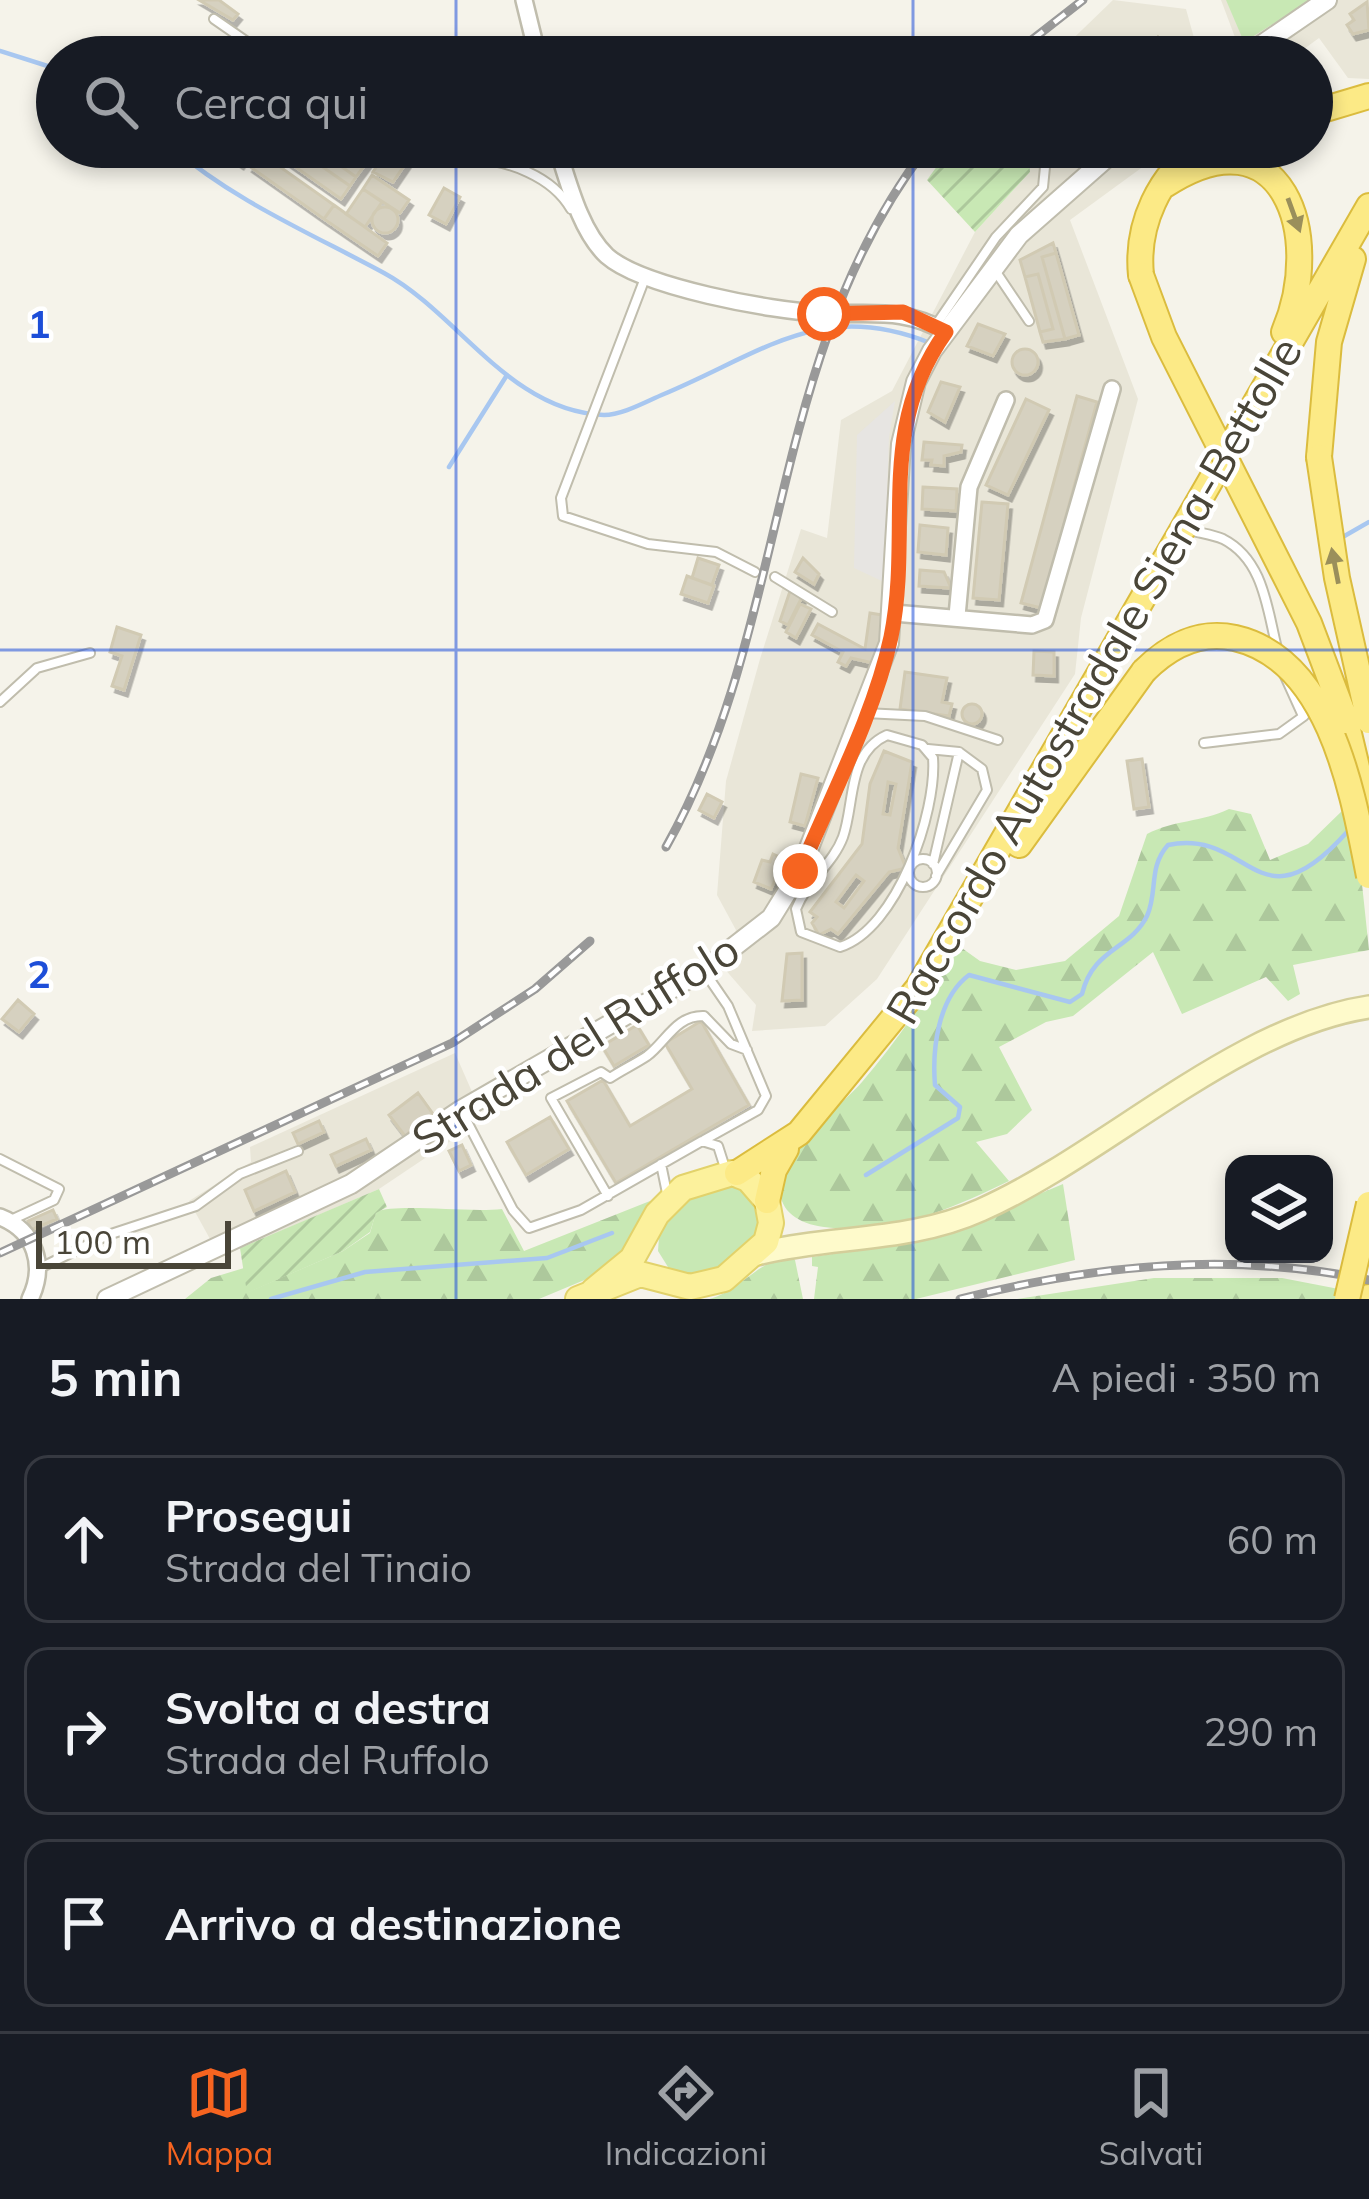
<!DOCTYPE html>
<html lang="it">
<head>
<meta charset="utf-8">
<style>
	:root { --surface:#171b24; --page:#20242c; --text:#f1f3f6; --muted:#9ea1a6; --line:#363941; --accent:#f66420 }
	body { margin:0; font-family:Mulish,sans-serif; background:var(--page); color:var(--text) }
	.controls { position:absolute; right:36px; bottom:36px; display:grid; overflow:hidden; border-radius:24px; box-shadow:0 6px 18px #0003 }
	.controls button { width:108px; height:108px; display:grid; place-items:center; padding:0; border:0; border-bottom:3px solid var(--line); background:var(--surface); color:var(--text); font:60px sans-serif }
	.scale { position:absolute; left:36px; bottom:30px; width:195px; box-sizing:border-box; padding-left:12px; border:6px solid #494538; border-top:0; font-size:33px; line-height:42px; white-space:nowrap; color:#494538; -webkit-text-stroke:9px #fff; paint-order:stroke }
	.stop { position:absolute; width:36px; height:36px; margin:-27px; border:9px solid #f66420; border-radius:50%; background:#fff }
	.stop.end { background:#f66420; border-color:#fff; box-shadow:0 3px 12px #0008 }
	.list { margin:0; padding:0; list-style:none }
	h2 { display:flex; justify-content:space-between; align-items:center; height:156px; margin:0; padding:0 48px; font-size:51px }
	h2 small { font-size:39px; font-weight:400; color:var(--muted) }
	.list li { display:grid; grid-template-columns:78px 1fr auto; gap:36px; align-items:center; box-sizing:border-box; height:168px; margin:0 24px 24px; padding:0 24px; border:3px solid var(--line); border-radius:24px }
	.list b { display:block; font-size:45px; white-space:nowrap }
	.list p { margin:0; font-size:39px; white-space:nowrap; color:var(--muted) }
	.list em { font-size:39px; font-style:normal; color:var(--muted) }
	.icon { flex:none; width:66px; height:66px; fill:none; stroke:currentColor; stroke-width:2; stroke-linecap:round; stroke-linejoin:round }
	.map { position:relative; flex:none; width:1369px; height:1299px; overflow:hidden }
	.search { position:absolute; background:var(--surface); box-shadow:0 6px 18px #0003; left:36px; right:36px; top:36px; height:132px; display:flex; align-items:center; gap:30px; box-sizing:border-box; padding:0 42px; border-radius:66px; color:var(--muted); font-size:45px }
	.sheet { height:732px; background:var(--surface) }
	nav { display:flex; justify-content:space-around; align-items:center; box-sizing:border-box; height:168px; border-top:3px solid var(--line); background:var(--surface); font-size:33px; color:var(--muted) }
	nav a { display:grid; justify-items:center; gap:6px }
	nav .on { color:var(--accent) }
	.map>svg:first-child { display:block }
</style>
</head>
<body>
<div class="map">
<svg width="1369" height="1299" viewBox="0 0 1369 1299">
	<defs>
		<pattern id="forest-firs" width="22" height="20" patternUnits="userSpaceOnUse" patternTransform="scale(3)"><rect width="22" height="20" fill="#c8e8b4"/><path d="M5 1l3.5 6h-7zM16 11l3.5 6h-7z" fill="#adc89c"/></pattern>
		<pattern id="garden-furrows" width="10" height="10" patternUnits="userSpaceOnUse" patternTransform="scale(3)"><rect width="10" height="10" fill="#c8e8b4"/><path d="M-1 1l2-2M0 10L10 0M9 11l2-2" fill="none" stroke="#adc89c"/></pattern>
		<filter id="shadow"><feDropShadow dx="3.5" dy="6" stdDeviation="0" flood-color="#0004"/></filter>
	</defs>
	<rect width="100%" height="100%" fill="#f5f3ea"/>
	<!-- residential -->
	<path fill="#e9e6d8" d="M1113,0L1186,9L1199,56L1236,40L1221,0H1369V79L1348,78L1319,38L1293,57H1054Z
		M1028,147H1170L1070,220L1138,399L1081,618L1075,674L877,979L825,1026L752,1031L756,1005L723,967L736,930L717,895L726,781L760,659L801,529L827,538L841,420L892,391L975,232L1030,172Z
		M455,1053L480,1110L459,1122L464,1132L379,1189L220,1257L189,1201L251,1162L250,1147Z"/>
	<!-- green -->
	<path fill="#c8e8b4" d="M1226,0H1311L1244,42Z
		M738,1184L762,1207L758,1239L713,1275H673L658,1251L660,1223L694,1191Z"/>
	<!-- forest -->
	<path fill="url(#forest-firs)" d="M1229,809L1251,814L1270,860L1308,844L1344,809L1362,884L1369,950L1293,965L1300,994L1288,1001L1266,977L1182,1014L1153,952L1073,1016L1046,1022L999,1047L1032,1110L1007,1134L976,1142L1009,1181C951,1209 890,1236 824,1227C792,1223 772,1205 783,1172C794,1139 839,1108 862,1082C898,1040 929,993 959,946L980,961L1016,970L1065,961L1119,916L1147,834C1174,820 1202,822 1229,809Z
		M1063,1184L1075,1260L916,1299H814L818,1267L812,1266V1257L932,1239Z
		M650,1201L638,1238L606,1271L539,1299H185L211,1278L244,1268L248,1292L343,1251L370,1233L376,1212C397,1203 468,1213 502,1209L524,1251Z
		M788,1258L795,1260L803,1299H710C741,1290 757,1261 788,1258Z
		M1154,1278H1282L1344,1290L1341,1299H1017Z"/>
	<!-- garden -->
	<path fill="url(#garden-furrows)" d="M951,147H1028L1030,172L975,232L927,180Z
		M379,1189L387,1207L376,1213L370,1232L343,1251L247,1293L240,1248Z"/>
	<!-- parking -->
	<path fill="#e7e5e2" d="M895,401L889,437L884,582L854,568L857,435Z"/>
	<g fill="none" stroke-linecap="round" stroke-linejoin="round">
		<!-- stream -->
		<path stroke="#a8c7f0" stroke-width="4.5" d="M0,51L57,69
			M172,147C232,200 314,235 384,273C458,313 510,412 604,415C623,415 647,401 664,394C764,352 821,299 930,343
			M449,467L507,375
			M1341,538L1369,522
			M866,1175L958,1118L960,1107L935,1085C932,1049 938,998 969,975L1070,1002L1082,994C1093,948 1130,950 1147,916C1158,892 1148,867 1168,845C1252,828 1257,933 1348,831
			M271,1299L365,1272L547,1258L612,1233"/>
	</g>
	<!-- building -->
	<path fill="#d6d1c0" stroke="#d1cab3" stroke-width="3" fill-rule="evenodd" filter="url(#shadow)" d="M199,0H219L238,14L233,20Z
		M1367,2L1369,30L1353,34L1347,25L1354,20L1350,14Z
		M1158,37L1173,50L1167,57L1148,49Z
		M1093,38L1101,47L1096,57H1064Z
		M217,147H251L240,163Z
		M267,147H294L350,186L341,199Z
		M294,147H314L356,177L350,186Z
		M314,147H345L367,162L356,177Z
		M389,147L408,160L393,182L373,172Z
		M259,152L334,205L324,219L249,166Z
		M372,175L409,200L400,213L363,189Z
		M444,188L460,197L446,224L429,215Z
		M363,189L382,202L365,227L346,214Z
		M334,205L387,243L378,256L324,219Z
		M372 220a13 13 0 1 1 26 0a13 13 0 1 1-26 0Z
		M1053,243L1056,253L1042,257L1065,339L1043,342L1040,332L1053,329L1038,274L1025,277L1020,260Z
		M1056,253L1079,335L1065,339L1042,257Z
		M1038,274L1053,329L1040,332L1025,277Z
		M978,324L1005,334L993,356L967,346Z
		M1012 362a13 13 0 1 1 26 0a13 13 0 1 1-26 0Z
		M941,382L960,387L945,422L928,412Z
		M1077,396L1097,402L1041,608L1021,603Z
		M1026,399L1049,410L1008,495L986,485Z
		M924,442L962,445L961,452L944,456V466L931,465L932,460H922Z
		M923,487L957,489L956,511L922,509Z
		M982,502L1008,504L999,600L973,598Z
		M920,525L948,528L946,555L918,552Z
		M698,558L719,565L712,585L692,578Z
		M803,558L819,574L814,584L795,572Z
		M920,570L944,572L951,588L919,586Z
		M687,576L714,586L708,603L681,594Z
		M790,591L802,597L788,625L780,621Z
		M800,604L811,609L796,638L786,632Z
		M870,613L888,616L873,663L851,658L846,666L838,662L843,652L812,635L818,624L865,649Z
		M117,627L141,635L124,690L112,686L122,656L110,652Z
		M1034,651L1054,652V676L1033,675Z
		M905,672L947,678L942,702L952,704L949,716L900,709Z
		M962 714a10 10 0 1 1 20 0a10 10 0 1 1-20 0Z
		M884,751L912,762L898,848L906,868L889,872L838,934L831,929L819,935L812,923L817,917L810,912L862,844L870,784ZM888,782L896,784L890,815L883,814ZM856,875L864,881L844,908L836,902Z
		M1142,759L1149,807L1134,809L1127,761Z
		M801,774L818,778L805,826L790,822Z
		M707,794L722,802L714,818L699,810Z
		M773,854L784,859L771,889L754,882L762,860L770,862Z
		M802,953V1000L782,1001L787,954Z
		M18,1000L34,1014L19,1032L2,1019Z
		M701,1021L749,1105L616,1183L567,1101L603,1080L630,1126L692,1089L665,1043Z
		M637,1025L649,1045L614,1066L602,1046Z
		M418,1093L433,1114L405,1136L389,1115Z
		M550,1117L569,1149L526,1175L507,1142Z
		M319,1121L324,1132L298,1144L293,1133Z
		M366,1139L371,1150L336,1166L331,1155Z
		M462,1145L471,1165L459,1171L449,1151Z
		M286,1171L295,1192L254,1211L245,1190Z
		M53,1210L57,1219L31,1230L28,1221Z"/>
	<g fill="none" stroke-linecap="round" stroke-linejoin="round">
		<!-- service casing -->
		<g stroke="#c0bdad" stroke-width="12">
			<path id="service" d="M214,19L269,57
				M1122,49L1132,57
				M400,147C428,167 441,156 472,158C509,161 552,176 571,209
				M994,269L1029,321
				M645,278L561,498L563,516L648,544L716,552L755,572
				M936,325L996,237L1043,187L1047,147
				M1186,529C1198,533 1212,534 1223,539C1264,560 1267,609 1277,648
				M775,577L832,612
				M1284,674L1303,716
				M0,702L37,668L90,653
				M865,713L925,716L998,740
				M887,735L922,745L933,758C937,812 897,929 840,947L801,932L796,909C807,881 833,864 843,837C855,803 847,753 887,735Z
				M1204,743L1279,734L1304,716
				M928,749L959,752
				M909 873a14 14 0 1 1 28 0a14 14 0 1 1-28 0Z
				M933,864L959,752L982,769L987,790L936,876
				M462,1112L513,1210L529,1228L581,1210L702,1141L718,1146L726,1171
				M704,1140L758,1110L766,1096L728,1006L704,971
				M0,1159L59,1189L54,1200L11,1220
				M661,1164L668,1198
				M608,1196L551,1098L601,1072L610,1078C622,1070 635,1064 647,1056C666,1042 676,1015 704,1016L731,1044L747,1050
				M40,1268L108,1235L196,1206L240,1174L298,1151"/>
		</g>
		<!-- minor casing -->
		<g stroke="#c0bdad" stroke-width="20">
			<path id="minor" d="M524,0L538,57
				M557,147C568,181 580,231 607,256C642,287 772,311 820,313C868,316 902,306 946,332
				M894,613L1032,625L1045,620L1112,389
				M957,616L969,487L1006,400
				M0,1217C36,1231 46,1266 30,1299"/>
		</g>
		<!-- tertiary casing -->
		<g stroke="#c0bdad" stroke-width="22">
			<path id="tertiary" d="M1244,57L1327,0
				M107,1299L351,1184L461,1110L704,970L771,918L800,871L889,643L901,444L916,382L932,351L1019,235L1119,147"/>
		</g>
		<!-- secondary casing -->
		<g stroke="#d4ce9a" stroke-width="26">
			<path id="secondary" d="M757,1254C832,1235 908,1243 981,1210C1105,1155 1235,1027 1369,1007"/>
		</g>
		<!-- primary casing -->
		<g stroke="#e2d26b" stroke-width="28">
			<path id="primary" d="M578,1299L640,1274L690,1287L724,1279L766,1242L771,1223L767,1201L748,1179L732,1173L683,1188L657,1214L632,1259L593,1291"/>
		</g>
		<!-- trunk casing -->
		<g stroke="#dbbc3e" stroke-width="28">
			<path id="trunk" d="M1312,113L1369,96
				M1165,185C1283,108 1325,236 1284,332
				M1141,275C1136,225 1159,174 1201,147
				M1319,457L1329,342L1353,259
				M1346,721L1369,818
				M1019,845L1144,671
				M737,1173L799,1133L918,988L1369,206
				M767,1201L774,1170L786,1149
				M1368,1299L1369,1297"/>
		</g>
		<!-- service -->
		<use href="#service" stroke="#fff" stroke-width="8"/>
		<!-- minor -->
		<use href="#minor" stroke="#fff" stroke-width="15"/>
		<!-- tertiary -->
		<use href="#tertiary" stroke="#fff" stroke-width="18"/>
		<!-- secondary -->
		<use href="#secondary" stroke="#fefacb" stroke-width="21"/>
		<!-- primary -->
		<use href="#primary" stroke="#fcf19c" stroke-width="24"/>
		<!-- trunk -->
		<use href="#trunk" stroke="#fcea86" stroke-width="24"/>
		<!-- rail casing -->
		<g stroke="#999" stroke-width="9">
			<path id="rail" d="M1010,57L1083,0
				M666,847C792,623 765,357 927,147
				M0,1253L452,1043L535,989L590,941
				M960,1299C1095,1265 1231,1251 1369,1280"/>
		</g>
		<!-- rail -->
		<use href="#rail" stroke="#fff" stroke-width="4.5" stroke-dasharray="14" stroke-linecap="butt"/>
		<!-- trunk-bridge casing -->
		<g stroke="#dbbc3e" stroke-width="28" stroke-linecap="butt">
			<path id="trunk-bridge" d="M1141,275L1164,337L1309,623L1346,721
				M1319,457L1337,578L1369,721
				M1144,671C1169,646 1200,630 1235,638C1331,660 1353,795 1369,876
				M1347,1299L1369,1204"/>
		</g>
		<!-- trunk-bridge -->
		<use href="#trunk-bridge" stroke="#fcea86" stroke-width="24"/>
	</g>
	<!-- one-way arrows -->
	<defs><path id="oneway-solid" d="M-6-.8H1V-3.2L6.5 0L1 3.2V.8H-6Z" transform="scale(3)"/></defs>
	<g fill="#9a8f5b">
		<use href="#oneway-solid" transform="translate(1294 215) rotate(70)"/>
		<use href="#oneway-solid" transform="translate(1335 566) rotate(-101)"/>
	</g>
	<g fill="none" stroke-linecap="round" stroke-linejoin="round">
		<!-- route -->
		<path stroke="#f66420" stroke-width="15" d="M800,871C831,796 874,716 891,637C913,529 875,431 946,332L903,312L824,314"/>
	</g>
	<!-- grid -->
	<path fill="none" stroke="#1d4ed8" stroke-width="3" stroke-opacity="0.55" d="M456,0V57M913,0V57M456,147V1299M913,147V1299M0,650H1369"/>
	<g text-anchor="middle" dominant-baseline="central" stroke-width="9" stroke-linejoin="round" paint-order="stroke">
		<!-- street labels -->
		<g font-size="45" fill="#494538" stroke="#fff">
			<text transform="translate(1093 680) rotate(-60)">Raccordo Autostradale Siena-Bettolle</text>
			<text transform="translate(575 1043) rotate(-32)">Strada del Ruffolo</text>
		</g>
	</g>
	<g font-size="39" text-anchor="middle" font-weight="bold" fill="#1d4ed8" stroke="#fff" stroke-width="9" stroke-linejoin="round" paint-order="stroke">
		<text x="39" y="338">1</text>
		<text x="39" y="988">2</text>
	</g>
</svg>
<div class="controls">
<button><svg class="icon" aria-label="layers" viewBox="0 0 24 24"><path d="M12 4l9 5-9 5-9-5zM3 14l9 5 9-5"/></svg></button>
</div>
<div class="scale">100 m</div>
<div class="stop" style="left:824px;top:314px"></div>
<div class="stop end" style="left:800px;top:871px"></div>
<div class="search"><svg class="icon" aria-label="search" viewBox="0 0 24 24"><circle cx="10" cy="10" r="6"/><path d="M15 15l6 6"/></svg>Cerca qui</div>
</div>
<section class="sheet">
<h2>5 min<small>A piedi · 350 m</small></h2>
<ul class="list">
<li><svg class="icon" aria-label="ahead" viewBox="0 0 24 24"><path d="M12 20V5M6 11l6-6 6 6"/></svg><div><b>Prosegui</b><p>Strada del Tinaio</p></div><em>60 m</em></li>
<li><svg class="icon" aria-label="right" viewBox="0 0 24 24"><path d="M7 20v-9h11M14 6l5 5-5 5"/></svg><div><b>Svolta a destra</b><p>Strada del Ruffolo</p></div><em>290 m</em></li>
<li><svg class="icon" aria-label="arrive" viewBox="0 0 24 24"><path d="M6 21V4h12l-3 4 3 4H6"/></svg><div><b>Arrivo a destinazione</b></div></li>
</ul>
</section>
<nav>
<a class="on"><svg class="icon" aria-label="map" viewBox="0 0 24 24"><path d="M3 6l6-2 6 2 6-2v14l-6 2-6-2-6 2zM9 4v14M15 6v14"/></svg>Mappa</a>
<a><svg class="icon" aria-label="directions" viewBox="0 0 24 24"><path d="M12 3l9 9-9 9-9-9zM9 14v-3h6M13 9l2 2-2 2"/></svg>Indicazioni</a>
<a><svg class="icon" aria-label="saved" viewBox="0 0 24 24"><path d="M7 4h10v16l-5-4-5 4z"/></svg>Salvati</a>
</nav>
</body>
</html>
